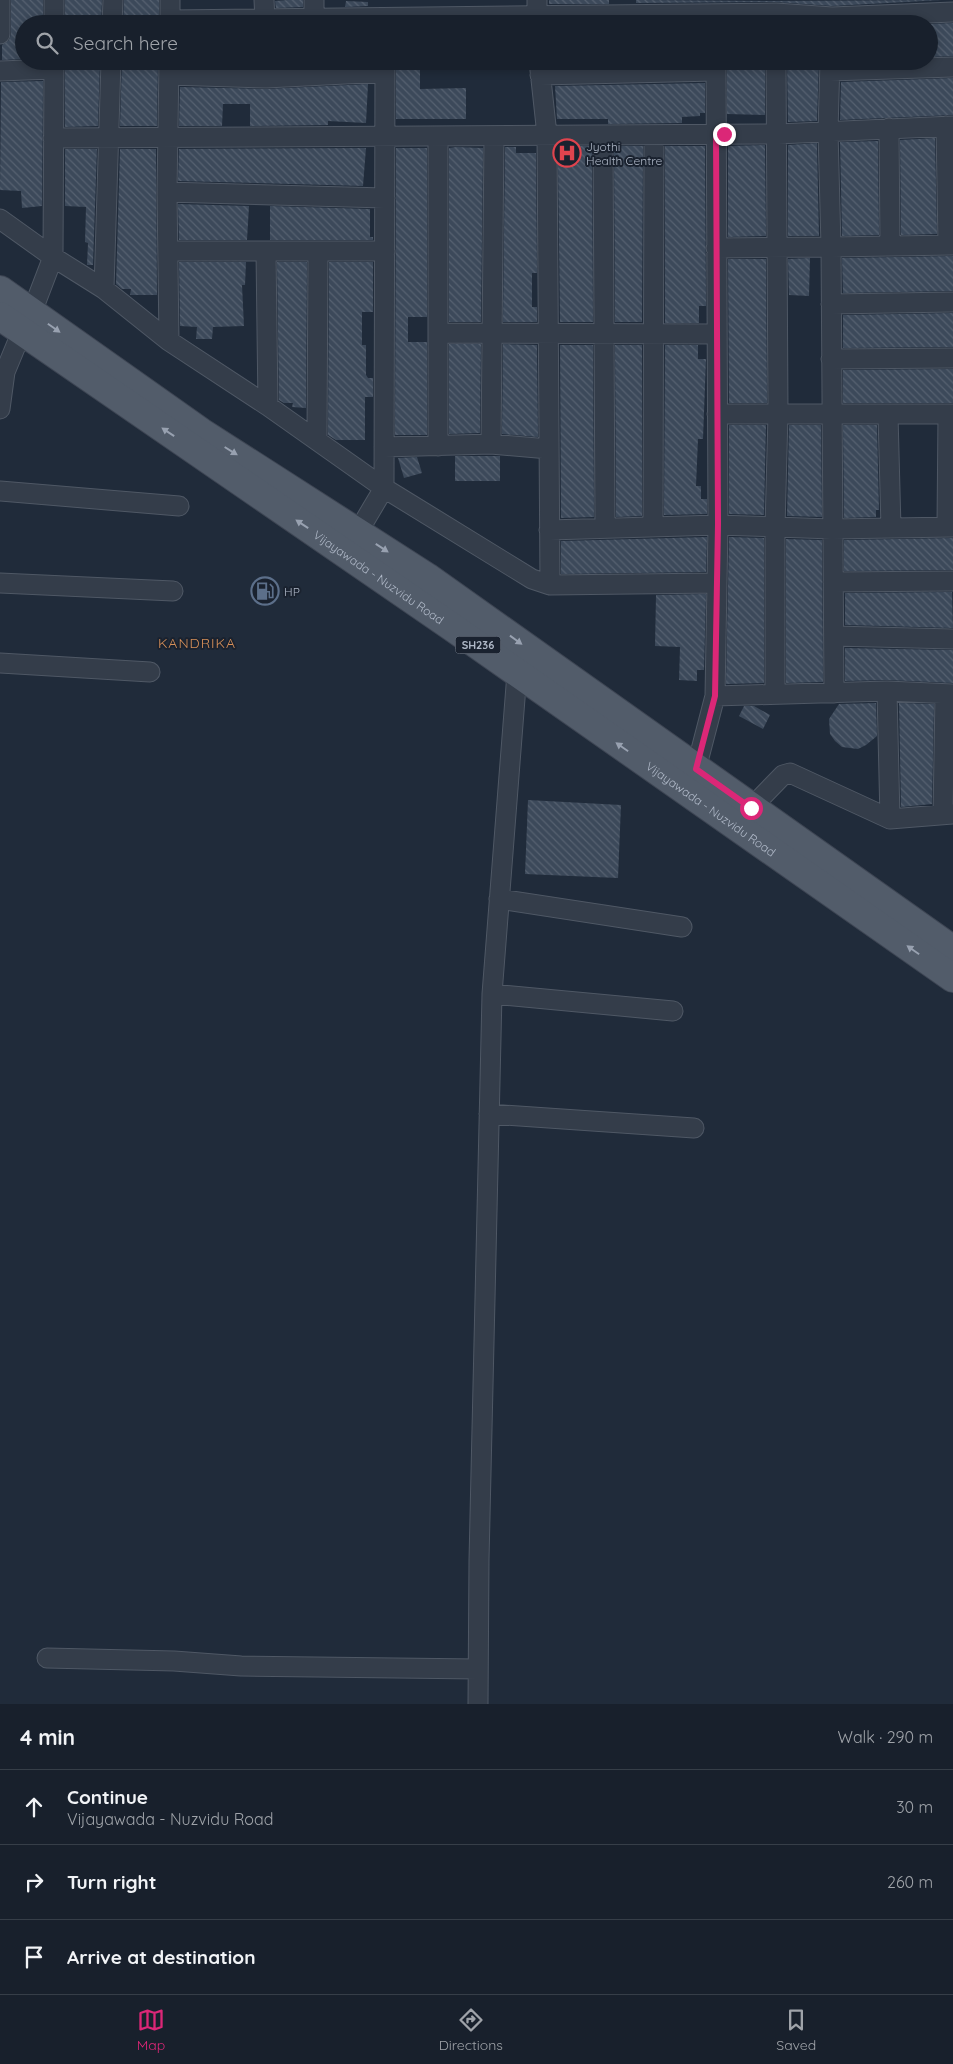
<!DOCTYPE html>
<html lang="en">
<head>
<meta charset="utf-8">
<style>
	:root { --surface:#18202c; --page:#252d38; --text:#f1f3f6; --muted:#9fa3a9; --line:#363e48; --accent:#db2777 }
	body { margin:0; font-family:Quicksand,sans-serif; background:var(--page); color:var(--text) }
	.stop { position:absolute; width:15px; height:15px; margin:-11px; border:4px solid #db2777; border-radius:50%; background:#fff }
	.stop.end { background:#db2777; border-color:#fff; box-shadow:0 1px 5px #0008 }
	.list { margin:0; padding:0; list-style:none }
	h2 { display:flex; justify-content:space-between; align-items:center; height:65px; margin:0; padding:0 20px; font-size:21px }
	h2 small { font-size:16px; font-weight:400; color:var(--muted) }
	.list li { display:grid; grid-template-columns:32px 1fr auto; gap:15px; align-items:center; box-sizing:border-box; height:75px; padding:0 20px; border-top:1px solid var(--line) }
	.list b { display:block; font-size:19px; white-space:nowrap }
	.list p { margin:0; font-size:16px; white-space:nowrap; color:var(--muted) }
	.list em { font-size:16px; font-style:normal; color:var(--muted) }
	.icon { flex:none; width:28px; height:28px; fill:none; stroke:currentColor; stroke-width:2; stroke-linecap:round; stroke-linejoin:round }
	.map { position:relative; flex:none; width:953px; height:1704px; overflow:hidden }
	.search { position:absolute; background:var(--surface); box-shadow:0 2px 8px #0003; left:15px; right:15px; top:15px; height:55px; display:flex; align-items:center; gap:12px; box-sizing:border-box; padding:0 18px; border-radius:28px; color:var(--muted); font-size:19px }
	.sheet { height:290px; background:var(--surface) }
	nav { display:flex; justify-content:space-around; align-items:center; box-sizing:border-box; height:70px; border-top:1px solid var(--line); background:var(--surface); font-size:14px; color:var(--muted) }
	nav a { display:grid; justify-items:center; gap:2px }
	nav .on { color:var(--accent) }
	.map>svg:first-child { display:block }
</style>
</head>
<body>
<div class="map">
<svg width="953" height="1704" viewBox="0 0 953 1704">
	<defs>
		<pattern id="building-back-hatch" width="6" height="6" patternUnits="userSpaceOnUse" patternTransform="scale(1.25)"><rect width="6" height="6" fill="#3c495a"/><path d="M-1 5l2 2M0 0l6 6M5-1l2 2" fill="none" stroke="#566170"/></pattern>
	</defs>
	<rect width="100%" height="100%" fill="#202b3a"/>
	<!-- building -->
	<path fill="url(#building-back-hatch)" d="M11,0H43V23H24V59L2,60V45L9,40L11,34Z
		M65,0H102L101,24H65Z
		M124,0H159V24H123Z
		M288,0H303V7L276,8L275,1Z
		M549,0H609V4H549Z
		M636,0L774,1L942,0L832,6L776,2L636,3Z
		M346,1L368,2V6L345,7Z
		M953,23V56L929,57V24Z
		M65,61H100L98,126L65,127Z
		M122,61H158L157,126H120Z
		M180,61H368L266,67L180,64Z
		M396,61H420V89L466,88V119H396Z
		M555,61H650L555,63Z
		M727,61H765V115L727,114Z
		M787,61H819L817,121L788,122Z
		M953,78V115L840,120L841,82Z
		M43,81L42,206L22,208L21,191L0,190L1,82Z
		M705,83V113H700V116L682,117V123L608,124V119H557L555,86Z
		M368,84L366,123L328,121V125L250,126V104H223L222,126H179L180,87L266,89Z
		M935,138L937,234L901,235L900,140Z
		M878,141L879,235L842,236L840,142Z
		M817,143L819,236H788V145Z
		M765,145L766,236L728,237V146Z
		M578,146H592L593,322H560L558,164H578Z
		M614,146H643L642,322H615Z
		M665,146H705L706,306H699V323H665Z
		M456,147L483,148L481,322H449V148Z
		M505,147H516V153H536L537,273H532V307H537V322H503Z
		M366,148L363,186L178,181L179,149Z
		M396,148H427V317H408V342H427V435H395Z
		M65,149H97L93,265H87L88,243L85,242L86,207L65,206Z
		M120,149H156L157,295H130L131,289H122L116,284Z
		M178,204L249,206L247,240H179Z
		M270,206L370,209V237H373V240H270Z
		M953,256V291L843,293L842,258Z
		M810,258L809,296L789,295L788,259Z
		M728,259H766L767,403H729Z
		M179,262H246L245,285H242L244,326L213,327L212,339H196L197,327L180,326Z
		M277,262H307L306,408L292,407L293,403H284L279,400Z
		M329,262H373V312H362V345H366V375L368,378H373V397H365V440H336L328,435Z
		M953,313V347L843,348V315Z
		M449,344H481L480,433L449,434Z
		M503,344L537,345L538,437L502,434Z
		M560,345H593L594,517L561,518Z
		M615,345H642V516L616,517Z
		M665,345H698V359H706L703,439H698L696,486H701V499H707V514L664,515Z
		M953,369V403H843V370Z
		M729,425H766L764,515L729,514Z
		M789,425H821L822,517L787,516Z
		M843,425H877L879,510H876V517L844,518Z
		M455,456H500V481H455Z
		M417,457L422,473L404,478L398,458Z
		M707,537L706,572L561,574V541Z
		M729,537L764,538V683L726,684Z
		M953,538V570L844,571V540Z
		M786,539L822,540L823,682L786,683Z
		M952,592L953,628L845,625V593Z
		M706,594L704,670H697V681L679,680L680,647L655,646L656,595Z
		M845,648L953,650V683L887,680L845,681Z
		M876,703L877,736L866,745L858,749L842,747L835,741L830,734L829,719L839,704Z
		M899,703L934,704L932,804L901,807Z
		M744,706H754L770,715L763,729L739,716Z
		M528,800L621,805L618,878L525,874Z"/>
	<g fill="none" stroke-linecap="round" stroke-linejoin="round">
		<!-- minor casing -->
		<g stroke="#4f5865" stroke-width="21">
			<path id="minor" d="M264,0L265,20
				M537,0V24
				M170,20L776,13L832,17L953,12
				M314,20V0
				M54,24V0
				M112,24L113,0
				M170,24V0
				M0,34V0
				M539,61L547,135L550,585
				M830,61L828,131L831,247L953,245
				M0,71L53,69
				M830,71L953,67
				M169,75L266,78L385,72
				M540,75L716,71
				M946,126L948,245
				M889,128L890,246
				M603,135L605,527
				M438,136V446
				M53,138L778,134L953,126
				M167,192L385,198
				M0,219L53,257L104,289L169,341L268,406L384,488L532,579L550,585L716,583
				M716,248L831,247L834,693
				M168,251H385
				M266,252L268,406
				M104,289L111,61
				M831,304L953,302
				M32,312L53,257L54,61
				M438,333L717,334
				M169,341L167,192L169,61
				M831,359L953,358
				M0,409L5,372L22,331
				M717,414H953
				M888,415L891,528
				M317,439L318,252
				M491,444L494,136
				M384,447L491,444L549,449
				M0,491L179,506
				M653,526L654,135
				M947,527L948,414
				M549,530L718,525L832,529L953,527
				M358,532L384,488L385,61
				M833,582L953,581
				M0,583L173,591
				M834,636L953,639
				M0,663L150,672
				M887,691L890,819
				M775,693V528L778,414L776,61
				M715,696L887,691L953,694
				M696,769L715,696L718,525L716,61
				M751,808L783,775L790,773L890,819L953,814
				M943,815L945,694
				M499,899L682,927
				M492,994L673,1011
				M489,1114L694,1128
				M47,1658L174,1661L241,1666L478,1669
				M478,1704L479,1560L492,994L517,673"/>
		</g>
		<!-- primary casing -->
		<g stroke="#3e4654" stroke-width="30">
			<g id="primary">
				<path d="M0,290L201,432L427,577L953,950"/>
				<path id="s1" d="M0,316L452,627L953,978"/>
			</g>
		</g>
		<!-- minor -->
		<use href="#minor" stroke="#343d4a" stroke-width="19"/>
		<!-- primary -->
		<use href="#primary" stroke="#525c6a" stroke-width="28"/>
	</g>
	<!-- one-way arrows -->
	<defs><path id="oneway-solid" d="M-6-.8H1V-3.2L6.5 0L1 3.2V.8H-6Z" transform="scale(1.25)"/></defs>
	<g fill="#98a1b0">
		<use href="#oneway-solid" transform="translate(54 328) rotate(35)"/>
		<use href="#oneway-solid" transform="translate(168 432) rotate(-146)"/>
		<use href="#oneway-solid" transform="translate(231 451) rotate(32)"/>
		<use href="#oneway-solid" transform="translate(302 524) rotate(-146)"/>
		<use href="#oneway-solid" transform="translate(382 548) rotate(33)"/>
		<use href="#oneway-solid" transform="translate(516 640) rotate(36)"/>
		<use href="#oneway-solid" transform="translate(622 747) rotate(-145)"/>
		<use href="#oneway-solid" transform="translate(913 950) rotate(-145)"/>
	</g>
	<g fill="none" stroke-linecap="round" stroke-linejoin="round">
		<!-- route -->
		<path stroke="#db2777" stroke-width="6" d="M724,134H716L718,524L715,696L696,769L751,808"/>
	</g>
	<!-- icons -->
	<defs>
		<g id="hospital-ring" transform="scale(1.4375)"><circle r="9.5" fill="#1a222f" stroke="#e0444e" stroke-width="1.5"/><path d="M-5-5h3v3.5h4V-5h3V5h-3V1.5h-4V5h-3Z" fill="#e0444e"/></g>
		<g id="fuel-ring" transform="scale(1.4375)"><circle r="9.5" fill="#1a222f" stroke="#5c6f8a" stroke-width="1.5"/><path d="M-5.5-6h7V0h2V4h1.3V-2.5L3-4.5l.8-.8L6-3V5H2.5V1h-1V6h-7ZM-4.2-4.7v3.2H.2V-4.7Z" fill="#5c6f8a"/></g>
	</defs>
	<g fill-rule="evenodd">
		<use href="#hospital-ring" x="567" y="153"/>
		<use href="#fuel-ring" x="265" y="591"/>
	</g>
	<g text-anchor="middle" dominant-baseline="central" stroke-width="4" stroke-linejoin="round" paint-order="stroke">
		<!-- shield labels -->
		<rect fill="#1a222f" stroke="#828b99" stroke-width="1" x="455.5" y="636.5" width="45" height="17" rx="4"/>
		<g font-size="11" font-weight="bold" fill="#afb8c7">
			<text x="478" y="645">SH236</text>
		</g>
		<!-- poi labels -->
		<g font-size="12" fill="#afb8c7" stroke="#1a222f" text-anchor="start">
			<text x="586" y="146">Jyothi<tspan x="586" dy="14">Health Centre</tspan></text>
			<text x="284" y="591">HP</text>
		</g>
		<!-- street labels -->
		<g font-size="12" fill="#afb8c7" stroke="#1a222f">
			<text stroke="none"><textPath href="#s1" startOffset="460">Vijayawada - Nuzvidu Road</textPath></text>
			<text stroke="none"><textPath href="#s1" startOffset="865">Vijayawada - Nuzvidu Road</textPath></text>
		</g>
		<!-- neighbourhood labels -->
		<g font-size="14" letter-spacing="1" fill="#d79059" stroke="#1a222f">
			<text x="197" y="643">KANDRIKA</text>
		</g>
	</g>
</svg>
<div class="stop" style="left:751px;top:808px"></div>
<div class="stop end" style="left:724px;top:134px"></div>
<div class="search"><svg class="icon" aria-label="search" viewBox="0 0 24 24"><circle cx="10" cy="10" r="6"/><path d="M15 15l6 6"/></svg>Search here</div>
</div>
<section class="sheet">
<h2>4 min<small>Walk · 290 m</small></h2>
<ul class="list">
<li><svg class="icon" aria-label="ahead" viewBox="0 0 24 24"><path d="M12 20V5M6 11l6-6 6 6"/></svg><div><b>Continue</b><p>Vijayawada - Nuzvidu Road</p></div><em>30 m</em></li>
<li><svg class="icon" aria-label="right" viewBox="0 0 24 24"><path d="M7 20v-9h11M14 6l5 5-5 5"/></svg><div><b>Turn right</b></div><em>260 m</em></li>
<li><svg class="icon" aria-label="arrive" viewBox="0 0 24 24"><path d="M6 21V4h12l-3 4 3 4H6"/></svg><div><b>Arrive at destination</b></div></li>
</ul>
</section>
<nav>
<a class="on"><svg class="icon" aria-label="map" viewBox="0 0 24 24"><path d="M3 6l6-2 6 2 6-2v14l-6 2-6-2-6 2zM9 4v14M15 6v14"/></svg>Map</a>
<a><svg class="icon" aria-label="directions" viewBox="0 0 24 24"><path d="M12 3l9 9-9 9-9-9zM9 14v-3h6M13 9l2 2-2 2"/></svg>Directions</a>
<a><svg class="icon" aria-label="saved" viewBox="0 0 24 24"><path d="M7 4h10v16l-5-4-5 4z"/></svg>Saved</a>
</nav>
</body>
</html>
